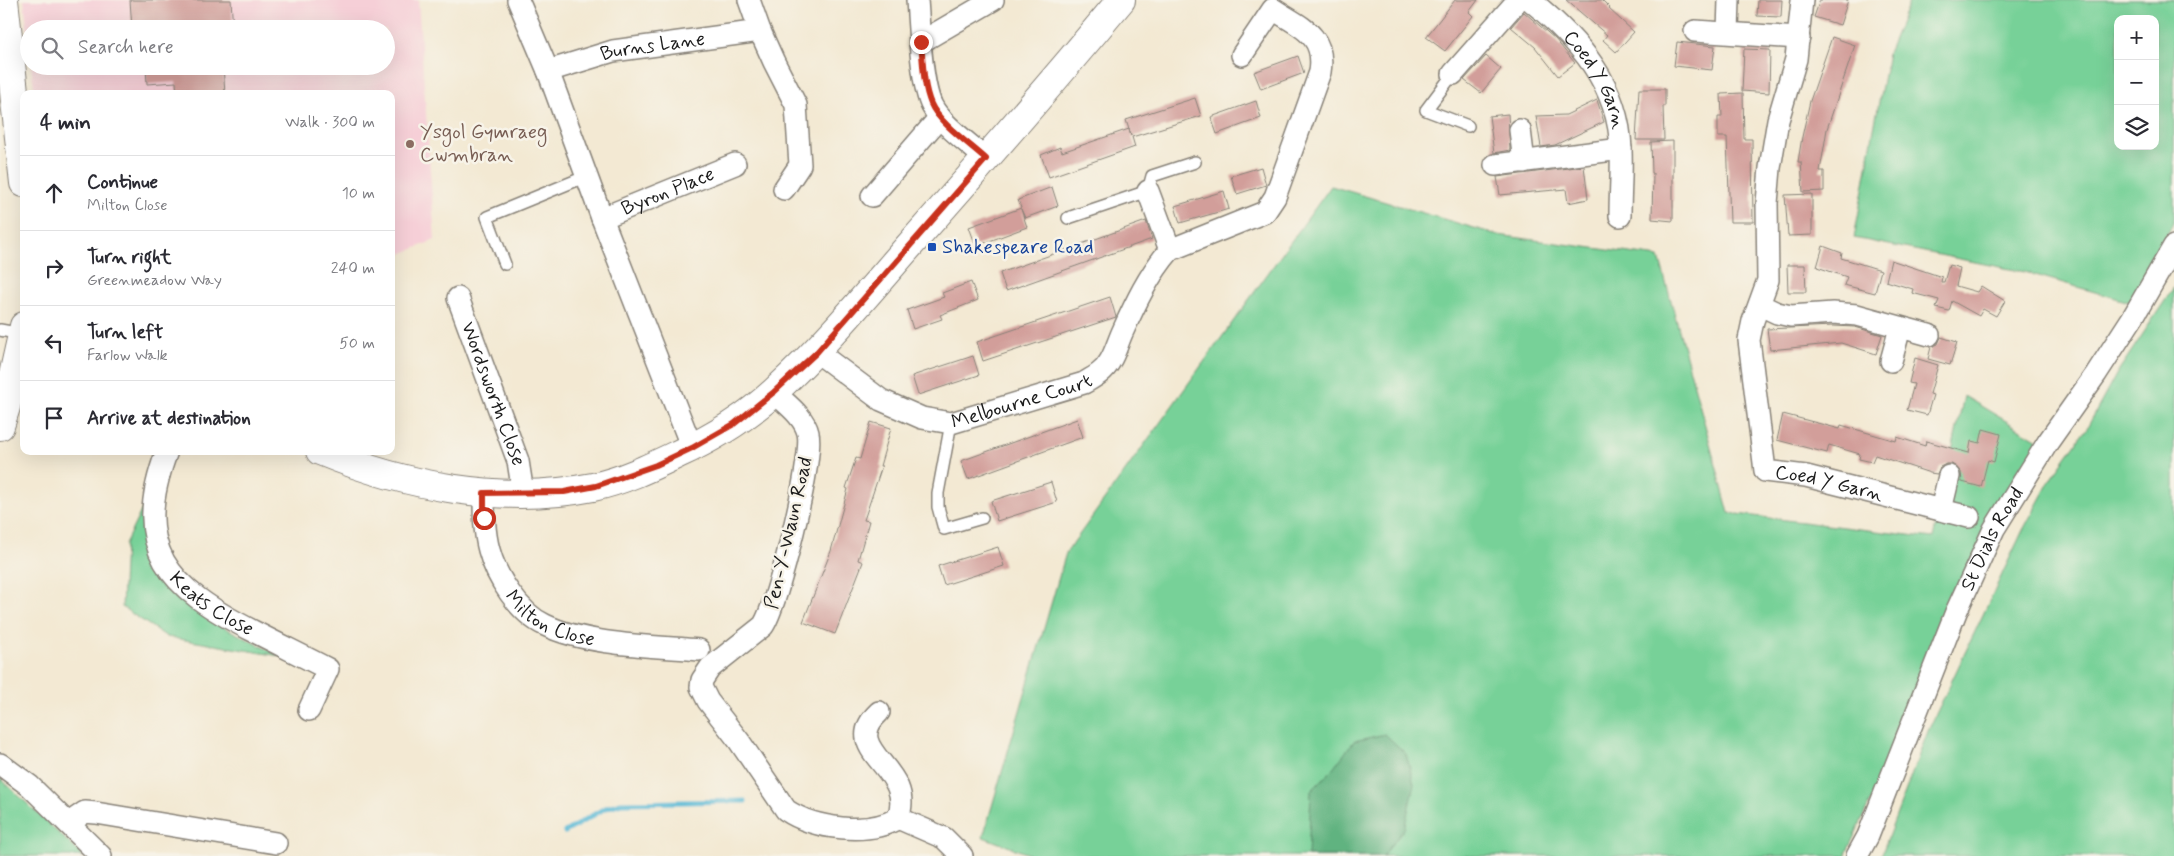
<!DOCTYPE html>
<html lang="en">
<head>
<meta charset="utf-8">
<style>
	:root { --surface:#fff; --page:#f2f2f3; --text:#2b2b33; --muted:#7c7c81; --line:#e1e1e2 }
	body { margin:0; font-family:Mynerve,sans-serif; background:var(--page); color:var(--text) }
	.controls { position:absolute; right:15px; top:15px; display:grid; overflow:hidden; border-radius:10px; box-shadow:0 5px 20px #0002 }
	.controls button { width:45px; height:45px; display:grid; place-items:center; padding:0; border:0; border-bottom:1px solid var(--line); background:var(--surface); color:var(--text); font:25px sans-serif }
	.stop { position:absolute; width:15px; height:15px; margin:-11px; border:4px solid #c8321e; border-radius:50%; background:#fff }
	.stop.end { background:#c8321e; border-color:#fff; box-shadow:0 1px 5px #0008 }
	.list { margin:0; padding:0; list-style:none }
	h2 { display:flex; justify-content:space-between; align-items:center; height:65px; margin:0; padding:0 20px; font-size:21px }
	h2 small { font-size:16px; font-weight:400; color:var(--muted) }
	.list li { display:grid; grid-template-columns:32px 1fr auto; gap:15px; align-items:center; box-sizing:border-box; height:75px; padding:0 20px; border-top:1px solid var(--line) }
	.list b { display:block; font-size:19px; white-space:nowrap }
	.list p { margin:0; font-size:16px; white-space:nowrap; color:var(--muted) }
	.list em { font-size:16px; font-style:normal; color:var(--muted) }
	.icon { flex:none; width:28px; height:28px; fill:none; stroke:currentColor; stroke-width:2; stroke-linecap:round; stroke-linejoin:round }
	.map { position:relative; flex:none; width:2174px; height:856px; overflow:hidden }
	.search { position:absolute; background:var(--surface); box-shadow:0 5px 20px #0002; left:20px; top:20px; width:375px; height:55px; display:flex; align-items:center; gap:12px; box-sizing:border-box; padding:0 18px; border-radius:28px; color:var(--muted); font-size:19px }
	.panel { position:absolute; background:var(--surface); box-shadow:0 5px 20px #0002; left:20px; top:90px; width:375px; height:365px; border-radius:10px }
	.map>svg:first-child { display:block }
</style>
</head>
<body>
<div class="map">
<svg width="2174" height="856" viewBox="0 0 2174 856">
	<rect width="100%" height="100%" fill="#f7f3e8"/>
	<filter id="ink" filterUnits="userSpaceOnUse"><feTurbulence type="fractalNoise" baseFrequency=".02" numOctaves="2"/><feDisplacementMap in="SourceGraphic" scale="10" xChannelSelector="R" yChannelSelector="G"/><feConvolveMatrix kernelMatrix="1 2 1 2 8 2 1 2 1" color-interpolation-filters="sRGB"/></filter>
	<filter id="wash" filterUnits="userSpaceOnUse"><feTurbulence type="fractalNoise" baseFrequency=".0096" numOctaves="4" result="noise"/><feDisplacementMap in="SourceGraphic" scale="20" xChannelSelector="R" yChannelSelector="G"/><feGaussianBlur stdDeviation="1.12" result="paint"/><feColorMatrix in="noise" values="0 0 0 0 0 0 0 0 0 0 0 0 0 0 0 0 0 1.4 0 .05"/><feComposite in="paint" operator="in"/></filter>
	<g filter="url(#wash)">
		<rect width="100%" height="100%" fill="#f3e9d3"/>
		<!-- built -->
		<path fill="#f6cfd7" d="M24,0H418L435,240L391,258V94H35L31,66H386V29H29V43Z"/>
		<!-- green -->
		<path fill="#77d198" stroke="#4a765a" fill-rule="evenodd" d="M1910,0H2174V221L2133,303L2025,272L1854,238L1888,53ZM2118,19H2155V146H2118Z
			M1331,186L1498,235L1659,257L1729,513L1933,538L1964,396L2038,440L1845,856H1034L983,837L1066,553Z
			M2174,287V856H1881L1928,731L2023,530L2052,477L2087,428L2117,373Z
			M146,501L172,585L216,623L280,656L167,637L122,607L125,544Z
			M0,778L83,856H0Z"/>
		<!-- forest -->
		<path fill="#61b380" stroke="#3e684e" d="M1385,734L1406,754L1414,784L1404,829L1383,856H1308L1311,791L1332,770L1354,741Z"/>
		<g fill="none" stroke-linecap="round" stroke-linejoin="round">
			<!-- stream -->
			<path stroke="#56b8d5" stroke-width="5" d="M565,832L605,808L621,803L745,801"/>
		</g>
		<g id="blocks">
			<!-- building -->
			<path fill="#d29e9a" d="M130,0H231L233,29H132Z
				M1455,0H1478L1469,12L1473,16L1445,51L1426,37Z
				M1566,0H1602L1610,8L1609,9L1634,32L1616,52L1603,40L1607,35Z
				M1758,0H1782L1781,17L1757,16Z
				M1820,0H1848L1840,25L1814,17Z
				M1524,12L1555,39L1575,63L1558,76L1535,47L1511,27Z
				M1832,37L1855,45L1827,129L1820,171H1824V191L1803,192L1801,162H1798L1802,137L1810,101Z
				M1677,42L1715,46L1712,70L1674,66Z
				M1744,49L1770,50L1769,93L1742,91Z
				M1298,56L1304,73L1261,89L1254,72Z
				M1486,56L1501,69L1481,93L1464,80Z
				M146,66H223L225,94H177L176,82L147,84Z
				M1639,89H1665V106H1663L1664,140H1636Z
				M1743,93L1744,139H1752L1753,222H1730L1727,137H1718V117H1722L1721,94Z
				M1195,98L1201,116L1132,137L1135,147L1049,177L1041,155L1060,147L1062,152L1129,129L1131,136L1126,120Z
				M1597,100L1604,122L1555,145L1541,147L1536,116L1566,115Z
				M1256,101L1261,118L1217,134L1211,117Z
				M1508,114L1510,150L1494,153L1489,116Z
				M1673,141V221L1652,219L1653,173H1652L1651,142Z
				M1584,166L1588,199L1568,203L1566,189L1500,195L1497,177Z
				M1261,167L1266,185L1237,194L1231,176Z
				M1052,187L1058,206L1025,218L1021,209L1027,227L976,246L969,227L1021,208L1018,200Z
				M1224,191L1229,209L1180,223L1175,206Z
				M1812,194V235L1788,236L1785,195Z
				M1146,221L1152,239L1006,291L1000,273Z
				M1823,246L1842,253L1841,258L1881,270L1875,293L1844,285L1847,277L1817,267Z
				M1891,260L1942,277L1941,282H1944L1949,265L1960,268L1956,286L1977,292L1981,286L2005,301L1996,316L1983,309L1979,316L1952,301L1949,311L1936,308L1939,300L1912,293L1913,289L1886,281Z
				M1787,265H1805L1806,292H1788Z
				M971,282L978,300L940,315L942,319L913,329L907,310L944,297L942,293Z
				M1110,297L1116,317L983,361L977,342Z
				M1833,326L1855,327L1882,335L1876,354L1841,343L1770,350L1767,329Z
				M1941,337L1957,342L1950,365L1928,359L1931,347L1938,344Z
				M973,356L979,375L918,395L912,376Z
				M1915,358L1938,365L1930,394L1933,395L1927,415L1907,410L1914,384L1909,383Z
				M1783,414L1840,429L1841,425L1896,441L1897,437L1925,446L1926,441L1969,453L1971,441L1980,443L1983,429L2001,434L1994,462L1988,460L1981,487L1962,482L1961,472L1952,464H1946L1940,467L1937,474L1930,473L1875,455L1872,462L1859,459L1860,454L1829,445L1827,453L1777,440Z
				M1077,419L1083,437L968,479L961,461Z
				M871,422L891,428L880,466H882L864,520L869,521L858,560L863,562L835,634L803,622L831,551L848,489L846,488L856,458L860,459Z
				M1051,482L1057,502L997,521L991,501Z
				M998,547L1004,566L944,585L938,566Z"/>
		</g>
	</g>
	<g filter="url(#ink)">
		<use href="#blocks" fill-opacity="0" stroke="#888278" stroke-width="1"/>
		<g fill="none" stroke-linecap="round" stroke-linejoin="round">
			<!-- lane casing -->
			<g stroke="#888278" stroke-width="14">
				<path id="lane" d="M1453,74L1426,110L1468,126
					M1068,218L1148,191L1152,176L1195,162
					M505,264L487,217L587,176
					M0,330L22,334
					M951,423L938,493V507L944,529L982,518"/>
			</g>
			<!-- street casing -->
			<g stroke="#888278" stroke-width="24">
				<g id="street">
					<path d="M518,0L548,71L602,218L692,448"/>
					<path d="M749,0L760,31"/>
					<path d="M917,0C919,25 921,85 932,106C942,125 970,144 986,159"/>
					<path id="s1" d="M1530,0C1578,39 1619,84 1621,150C1622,172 1620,194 1620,216"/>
					<path id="s2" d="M1802,0L1796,59L1778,120L1770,168L1767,203L1768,280L1753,321L1749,340L1765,471L1806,476L1941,510L1949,476"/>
					<path d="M1695,31L1799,38"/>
					<path d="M1728,32L1729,0"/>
					<path d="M921,42L993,0"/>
					<path id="s3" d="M548,71L613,51L760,31L774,62L796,105L800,165L784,189"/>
					<path d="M1453,74L1518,0"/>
					<path d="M1520,130L1524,162"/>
					<path d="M1495,165L1621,149"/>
					<path d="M1148,191L1170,250"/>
					<path d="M872,196L940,117"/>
					<path id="s4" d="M602,218L735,164"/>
					<path id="s5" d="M458,298L518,461L523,493"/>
					<path d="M1760,305L1777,313L1791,316L1833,313L1857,315L1929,335"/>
					<path id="s6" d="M817,352L881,400L922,418L951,423L1084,383C1094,377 1104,372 1110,361C1115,353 1118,342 1122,333C1135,304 1149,274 1170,250L1265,212L1275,197L1320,72C1326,34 1300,27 1273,9L1242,55"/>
					<path d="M1891,361L1900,328"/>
					<path d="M774,392C786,404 804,416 808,433C814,457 778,605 763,626L710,668L702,680L701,687L708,701L739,741L786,810C814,829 869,836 898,818"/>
					<path id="s7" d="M167,451C130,549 168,588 253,631C278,644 303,656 328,669L309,710"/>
					<path id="s8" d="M484,493C484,512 484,532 489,550C496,577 519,613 545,625C586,645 653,646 699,650"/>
					<path d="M1941,510L1969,517"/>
					<path d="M879,712C837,752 917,767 898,818"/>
					<path d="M0,764L30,786L101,856"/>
					<path d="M898,818L944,838L962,856"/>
					<path d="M69,823L85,812L96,813L276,843"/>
					<path id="s9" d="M1857,856L1868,836L1956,612L1994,529L2048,442L2096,374L2133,317L2174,246"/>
				</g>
			</g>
			<!-- secondary casing -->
			<g stroke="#888278" stroke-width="30">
				<path id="secondary" d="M4,0L24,183
					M0,426L6,407L24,326
					M320,451C405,486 502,505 593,487C622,481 651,467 678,454C713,438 747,417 775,391C824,346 866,295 909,246C981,165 1052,83 1121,0"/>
			</g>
			<!-- lane -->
			<use href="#lane" stroke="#fff" stroke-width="11"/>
			<!-- street -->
			<use href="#street" stroke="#fff" stroke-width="21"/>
			<!-- secondary -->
			<use href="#secondary" stroke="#fff" stroke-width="28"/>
		</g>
	</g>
	<g fill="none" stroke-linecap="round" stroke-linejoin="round" filter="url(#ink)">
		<!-- route -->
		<path stroke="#c8321e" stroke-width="6" d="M484,518V493L564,492L596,486L656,465L692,448L734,424L774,392L817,352L986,159C971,145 939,123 931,104C923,85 923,62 921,42"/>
	</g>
	<!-- markers -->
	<circle fill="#8d6e63" stroke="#f7f3e8" stroke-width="2" cx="410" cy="144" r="5"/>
	<rect fill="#1a4fb4" stroke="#f7f3e8" stroke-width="2" x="927" y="242" width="10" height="10" rx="2.5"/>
	<g text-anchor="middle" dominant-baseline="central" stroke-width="5" stroke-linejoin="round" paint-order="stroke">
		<!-- street labels -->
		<g font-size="20" fill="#1c1c1c" stroke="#f7f3e8">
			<text stroke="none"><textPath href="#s3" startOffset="108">Burns Lane</textPath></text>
			<text stroke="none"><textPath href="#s1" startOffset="105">Coed Y Garn</textPath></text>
			<text stroke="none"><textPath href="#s4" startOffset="71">Byron Place</textPath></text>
			<text stroke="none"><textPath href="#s5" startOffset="102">Wordsworth Close</textPath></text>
			<text stroke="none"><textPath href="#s6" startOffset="228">Melbourne Court</textPath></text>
			<text stroke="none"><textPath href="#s2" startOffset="544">Coed Y Garn</textPath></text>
			<text transform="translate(789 533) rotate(-77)">Pen-Y-Waun Road</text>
			<text stroke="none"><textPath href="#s9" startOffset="345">St Dials Road</textPath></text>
			<text stroke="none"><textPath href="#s7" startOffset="179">Keats Close</textPath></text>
			<text stroke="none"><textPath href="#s8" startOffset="155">Milton Close</textPath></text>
		</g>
		<!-- education labels -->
		<g font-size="20" fill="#785e54" stroke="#f7f3e8" text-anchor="start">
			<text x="420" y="132">Ysgol Gymraeg<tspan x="420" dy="23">Cwmbran</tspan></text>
		</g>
		<!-- transit labels -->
		<g font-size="20" fill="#164399" stroke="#f7f3e8" text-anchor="start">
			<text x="942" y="247">Shakespeare Road</text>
		</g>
	</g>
</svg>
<div class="controls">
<button>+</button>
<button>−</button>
<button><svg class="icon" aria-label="layers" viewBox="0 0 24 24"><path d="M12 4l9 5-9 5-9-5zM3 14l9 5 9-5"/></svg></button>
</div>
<div class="stop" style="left:484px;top:518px"></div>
<div class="stop end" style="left:921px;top:42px"></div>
<div class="search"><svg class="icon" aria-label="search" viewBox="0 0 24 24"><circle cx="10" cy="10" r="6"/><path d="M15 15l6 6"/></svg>Search here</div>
<section class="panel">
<h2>4 min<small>Walk · 300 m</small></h2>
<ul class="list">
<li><svg class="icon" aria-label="ahead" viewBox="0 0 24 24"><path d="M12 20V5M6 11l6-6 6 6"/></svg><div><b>Continue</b><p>Milton Close</p></div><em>10 m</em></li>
<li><svg class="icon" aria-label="right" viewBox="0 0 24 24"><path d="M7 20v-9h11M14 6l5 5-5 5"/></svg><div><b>Turn right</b><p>Greenmeadow Way</p></div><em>240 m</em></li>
<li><svg class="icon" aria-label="left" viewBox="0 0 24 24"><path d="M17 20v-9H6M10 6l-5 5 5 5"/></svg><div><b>Turn left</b><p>Farlow Walk</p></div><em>50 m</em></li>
<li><svg class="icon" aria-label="arrive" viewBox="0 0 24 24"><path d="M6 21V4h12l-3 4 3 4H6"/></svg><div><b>Arrive at destination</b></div></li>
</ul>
</section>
</div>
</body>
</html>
